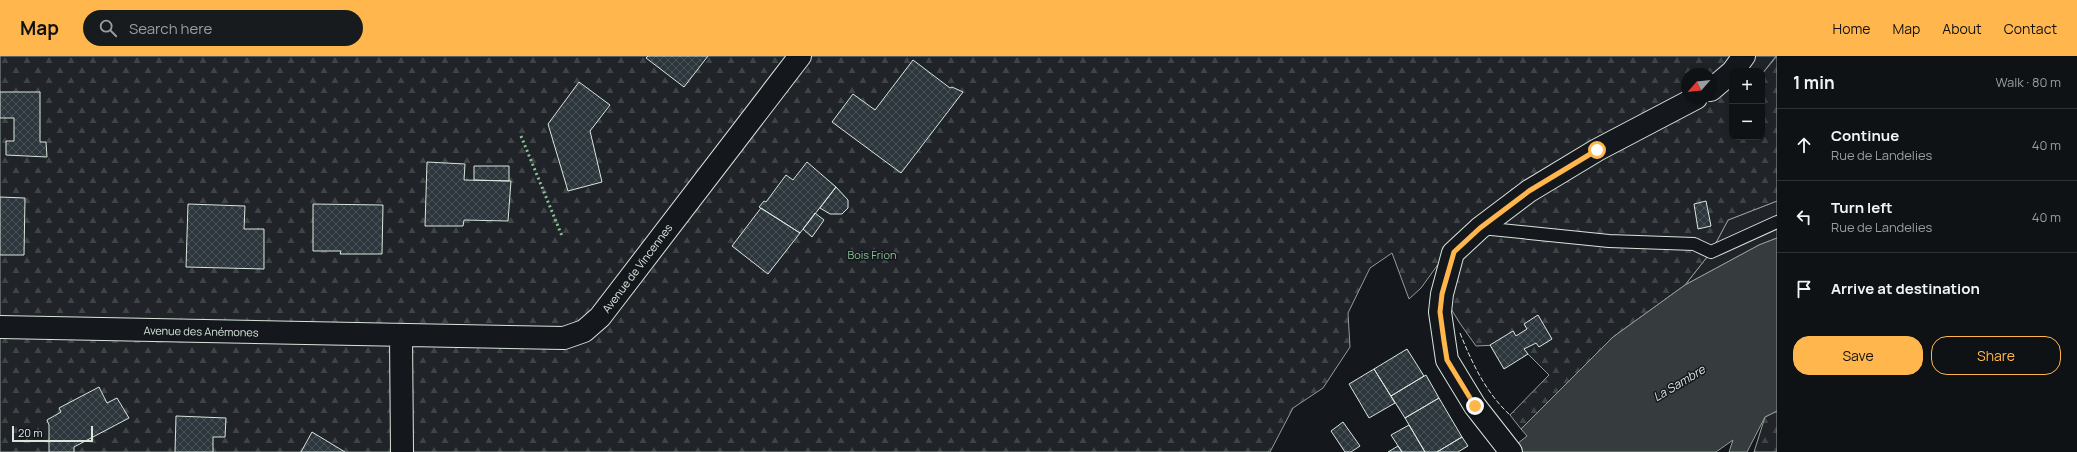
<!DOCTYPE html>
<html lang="en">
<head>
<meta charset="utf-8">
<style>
	:root { --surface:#0f1215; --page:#181b1e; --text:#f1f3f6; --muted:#9b9ea0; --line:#2f3234; --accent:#ffb74d }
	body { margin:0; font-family:Manrope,sans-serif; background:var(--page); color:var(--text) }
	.controls { position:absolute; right:12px; top:12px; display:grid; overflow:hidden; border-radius:8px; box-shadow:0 2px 10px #0003 }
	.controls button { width:36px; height:36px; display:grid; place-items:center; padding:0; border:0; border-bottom:1px solid var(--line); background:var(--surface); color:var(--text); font:20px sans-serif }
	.compass { position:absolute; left:1681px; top:12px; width:36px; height:36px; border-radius:50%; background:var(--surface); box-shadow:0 2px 10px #0003; rotate:242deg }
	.scale { position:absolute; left:12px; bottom:10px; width:81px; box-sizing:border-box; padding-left:4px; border:2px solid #d8e6dc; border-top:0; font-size:11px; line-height:14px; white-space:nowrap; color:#d8e6dc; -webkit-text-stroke:3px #14181c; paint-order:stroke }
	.stop { position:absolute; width:12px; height:12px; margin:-9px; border:3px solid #ffb74d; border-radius:50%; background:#fff }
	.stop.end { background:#ffb74d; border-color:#fff; box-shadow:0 1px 4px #0008 }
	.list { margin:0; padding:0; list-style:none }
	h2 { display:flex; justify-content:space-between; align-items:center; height:52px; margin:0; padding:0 16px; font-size:17px }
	h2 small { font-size:13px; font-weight:400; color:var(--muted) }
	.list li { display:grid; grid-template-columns:26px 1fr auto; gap:12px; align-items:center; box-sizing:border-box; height:72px; padding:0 16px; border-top:1px solid var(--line) }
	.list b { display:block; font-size:15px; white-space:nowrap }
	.list p { margin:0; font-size:13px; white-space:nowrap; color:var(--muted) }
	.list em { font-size:13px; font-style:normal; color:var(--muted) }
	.actions { display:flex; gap:8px; padding:12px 16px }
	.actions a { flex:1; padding:9px 0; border:1px solid var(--accent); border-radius:16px; text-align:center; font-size:14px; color:var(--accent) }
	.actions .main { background:var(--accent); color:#111 }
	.icon { flex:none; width:22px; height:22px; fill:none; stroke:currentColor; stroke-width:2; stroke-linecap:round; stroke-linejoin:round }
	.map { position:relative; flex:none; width:1777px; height:396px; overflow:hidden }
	header { display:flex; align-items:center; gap:24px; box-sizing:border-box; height:56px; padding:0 20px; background:var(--accent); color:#111 }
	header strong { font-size:19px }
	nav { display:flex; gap:22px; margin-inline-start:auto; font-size:14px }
	.search { width:280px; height:36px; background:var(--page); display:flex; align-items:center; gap:10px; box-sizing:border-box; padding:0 14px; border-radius:22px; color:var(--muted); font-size:15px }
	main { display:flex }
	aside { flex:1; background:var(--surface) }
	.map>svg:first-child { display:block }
</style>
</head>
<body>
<header>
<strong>Map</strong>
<div class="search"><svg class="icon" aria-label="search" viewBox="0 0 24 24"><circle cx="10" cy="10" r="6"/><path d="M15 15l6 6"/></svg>Search here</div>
<nav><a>Home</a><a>Map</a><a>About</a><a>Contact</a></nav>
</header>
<main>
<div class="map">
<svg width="1777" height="396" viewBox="0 0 1777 396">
	<defs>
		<pattern id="forest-firs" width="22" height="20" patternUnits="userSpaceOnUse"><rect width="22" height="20" fill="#202428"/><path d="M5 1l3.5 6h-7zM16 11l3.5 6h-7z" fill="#404447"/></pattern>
		<pattern id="building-cross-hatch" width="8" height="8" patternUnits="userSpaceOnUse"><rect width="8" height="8" fill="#2c363c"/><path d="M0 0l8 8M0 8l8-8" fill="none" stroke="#4a5358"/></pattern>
	</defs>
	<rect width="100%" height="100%" fill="#14181c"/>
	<!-- grass -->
	<path fill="#202428" stroke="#939e99" d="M1744,0H1776L1762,18V15H1733Z
		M1777,145V182L1759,189L1685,229L1711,196L1728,164Z"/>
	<!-- forest -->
	<path fill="url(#forest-firs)" stroke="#939e99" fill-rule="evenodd" d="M0,0H1744L1732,30V81H1762V18L1777,0V145L1728,164L1711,196L1685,229L1613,281L1521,373L1510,359L1549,319L1518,288L1476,290L1459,266L1442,238V203L1421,232L1409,243L1392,197L1370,212L1348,257L1350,291L1323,332L1293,352L1270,396H0ZM1687,18H1711V42H1687Z
		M1777,355V396H1754L1765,361Z"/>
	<!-- water -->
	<path fill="#363b3e" stroke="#939e99" d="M1777,182V355L1765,361L1747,396H1729L1733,384L1716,396H1507L1527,380L1521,373L1613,281L1685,229L1759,189Z"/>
	<!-- building -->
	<path fill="url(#building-cross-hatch)" stroke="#d8e6dc" d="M648,0H708L684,31L646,2Z
		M913,4L950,32L952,31L963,36L901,117L832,66L853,38L875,54Z
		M579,26L610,49L590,75L602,126L568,135L548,68Z
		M0,36H40V86H46L47,101L6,99V85H14V62H0Z
		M427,106L465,108L464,124L511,125L508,165L464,164L463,170H425Z
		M807,106L836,131L800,177L759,151L764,145L766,146L786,119L793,124Z
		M474,110H509V125L474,124Z
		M836,131L848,144V152L842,158H830L820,152Z
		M0,141L25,142L24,199H0Z
		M1706,145L1711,170L1698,173L1694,148Z
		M188,148L245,150L244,173H264V213L186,211Z
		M313,148L383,149L382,198H340L341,195H313Z
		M761,152L800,177L768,218L732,190Z
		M815,157L824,164L812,181L803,173Z
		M1538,259L1552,283L1539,291L1536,287L1524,293L1528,298L1504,313L1490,289L1513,275L1516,280L1527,273L1524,268Z
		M1407,293L1424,320L1391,340L1374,313Z
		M1374,313L1395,347L1369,362L1349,328Z
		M1426,319L1439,342L1405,362L1391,340Z
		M99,331L107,347L117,342L129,362L74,391V396H49V369L47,364L61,356L59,352Z
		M1439,342L1462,381L1437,396H1425L1405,362Z
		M176,360L226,362L225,381H213V396H175Z
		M1343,366L1360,390L1351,396H1345L1331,375Z
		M1409,369L1425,396H1402L1391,379Z
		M312,376L345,396H301Z
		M1462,381L1468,390L1458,396H1437Z
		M1398,390L1402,396H1388Z"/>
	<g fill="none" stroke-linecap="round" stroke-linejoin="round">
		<!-- lane casing -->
		<g stroke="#d8e6dc" stroke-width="14">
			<path id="lane" d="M1481,172L1609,185L1694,188L1711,196L1777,166"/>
		</g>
		<!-- street casing -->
		<g stroke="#d8e6dc" stroke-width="24">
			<path id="street" d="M0,271L564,282L584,275L600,261L800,0
				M401,279L402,396"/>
		</g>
		<!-- secondary casing -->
		<g stroke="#d8e6dc" stroke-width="24">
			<path id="secondary" d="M1733,15L1744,0
				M1711,34L1732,16
				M1511,396L1475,350L1447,304L1440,256L1442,238L1453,197L1480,172L1529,135L1597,94L1696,42"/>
		</g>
		<!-- lane -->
		<use href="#lane" stroke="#14181c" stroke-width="12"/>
		<!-- street -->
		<use href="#street" stroke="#14181c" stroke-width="22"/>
		<!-- secondary -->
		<use href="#secondary" stroke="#14181c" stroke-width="22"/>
		<!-- hedge -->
		<path stroke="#8ac095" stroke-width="3" stroke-dasharray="2 3" stroke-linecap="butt" d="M521,80L562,180"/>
		<!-- fence -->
		<path stroke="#d8e6dc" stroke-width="1" stroke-dasharray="5 2" stroke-linecap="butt" d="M1460,277C1472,307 1486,337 1510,359"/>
	</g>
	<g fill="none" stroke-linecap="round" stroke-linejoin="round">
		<!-- route -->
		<path stroke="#ffb74d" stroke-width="5" d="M1475,350L1447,304L1444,285L1440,256L1442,238L1454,196L1480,172L1529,135L1597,94"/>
	</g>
	<g text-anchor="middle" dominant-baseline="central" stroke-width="3" stroke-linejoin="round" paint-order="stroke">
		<!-- park labels -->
		<g font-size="11" fill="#8ac095" stroke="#14181c">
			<text x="872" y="198">Bois Frion</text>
		</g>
		<!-- street labels -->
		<g font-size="11" fill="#d8e6dc" stroke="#14181c">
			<text transform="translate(637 212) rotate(-53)">Avenue de Vincennes</text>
			<text transform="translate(201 275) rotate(1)">Avenue des Anémones</text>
		</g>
		<!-- water labels -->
		<g font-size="12" font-style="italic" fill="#d8e6dc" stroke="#14181c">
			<text transform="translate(1679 327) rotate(-31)">La Sambre</text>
		</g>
	</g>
</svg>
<div class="controls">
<button>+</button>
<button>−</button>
</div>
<svg class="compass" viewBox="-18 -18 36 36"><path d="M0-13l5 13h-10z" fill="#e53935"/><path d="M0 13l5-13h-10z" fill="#9b9ea0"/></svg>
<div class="scale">20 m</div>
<div class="stop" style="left:1597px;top:94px"></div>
<div class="stop end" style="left:1475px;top:350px"></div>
</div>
<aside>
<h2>1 min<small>Walk · 80 m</small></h2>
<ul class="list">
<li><svg class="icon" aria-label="ahead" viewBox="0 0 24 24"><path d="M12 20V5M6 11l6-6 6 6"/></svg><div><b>Continue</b><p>Rue de Landelies</p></div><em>40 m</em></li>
<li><svg class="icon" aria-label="left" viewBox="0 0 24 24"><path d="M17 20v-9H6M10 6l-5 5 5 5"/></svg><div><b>Turn left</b><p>Rue de Landelies</p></div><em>40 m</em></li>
<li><svg class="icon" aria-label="arrive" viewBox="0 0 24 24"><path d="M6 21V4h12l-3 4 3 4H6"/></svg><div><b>Arrive at destination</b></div></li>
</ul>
<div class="actions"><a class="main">Save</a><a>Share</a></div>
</aside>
</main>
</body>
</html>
